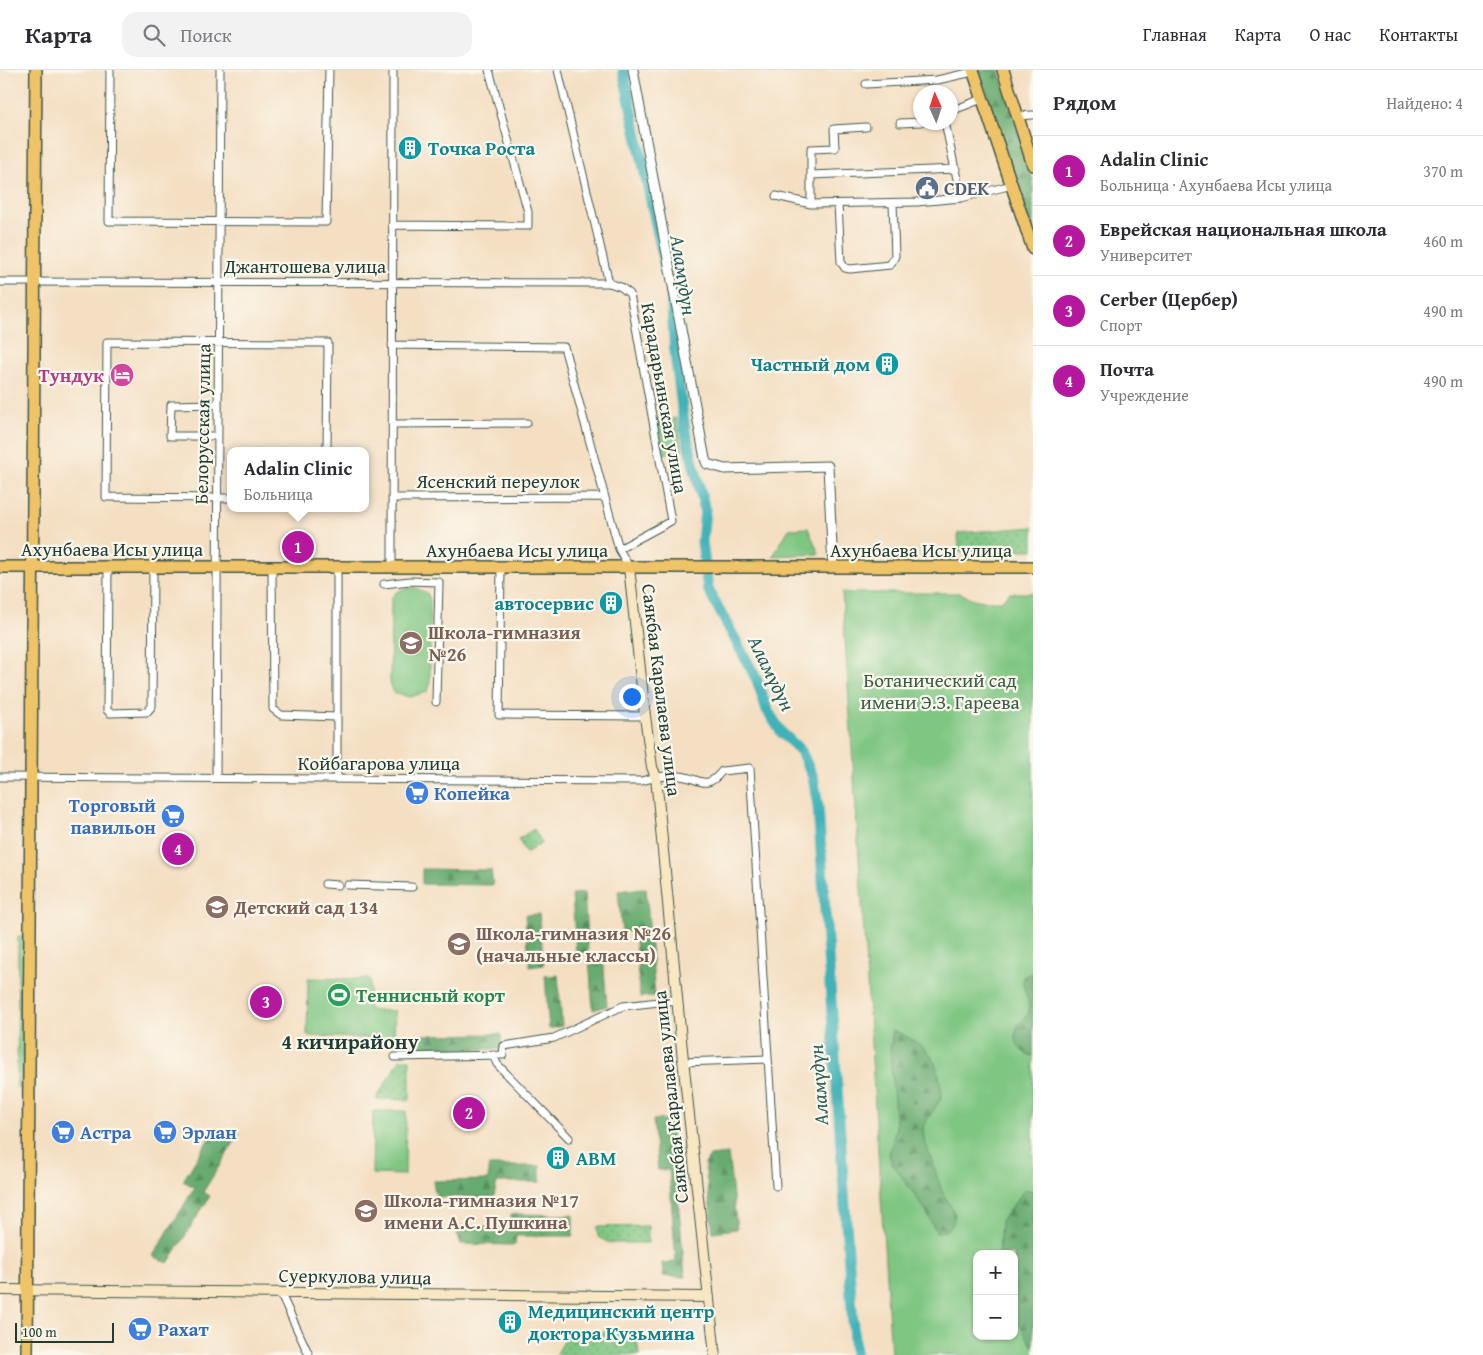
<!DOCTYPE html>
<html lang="ru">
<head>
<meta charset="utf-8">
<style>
	:root { --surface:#fff; --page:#f2f2f3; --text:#2b2b33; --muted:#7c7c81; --line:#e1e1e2; --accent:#b5179e }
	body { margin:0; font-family:"Gentium Book Plus",serif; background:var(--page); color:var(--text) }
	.controls { position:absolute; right:15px; bottom:15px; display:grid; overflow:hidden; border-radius:10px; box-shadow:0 1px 4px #0004 }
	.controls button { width:45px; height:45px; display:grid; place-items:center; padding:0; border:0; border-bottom:1px solid var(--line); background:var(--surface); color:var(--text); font:25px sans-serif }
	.compass { position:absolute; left:913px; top:15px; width:45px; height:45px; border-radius:50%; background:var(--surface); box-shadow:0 1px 4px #0004; rotate:357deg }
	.scale { position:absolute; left:15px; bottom:12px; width:99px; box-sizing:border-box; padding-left:5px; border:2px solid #1f3d34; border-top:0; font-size:14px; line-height:18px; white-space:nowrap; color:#1f3d34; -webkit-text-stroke:4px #fbf7ec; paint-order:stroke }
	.you { position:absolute; left:631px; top:626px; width:18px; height:18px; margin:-12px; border:4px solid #fff; border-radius:50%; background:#1a73e8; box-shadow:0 0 0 8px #1a73e833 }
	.badge { display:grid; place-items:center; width:32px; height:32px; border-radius:50%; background:var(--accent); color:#fff; font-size:16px; font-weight:700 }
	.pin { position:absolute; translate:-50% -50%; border:2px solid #fff; box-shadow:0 1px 5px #0006 }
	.popup { position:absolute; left:227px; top:377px; width:142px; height:65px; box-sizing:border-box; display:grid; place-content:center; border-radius:10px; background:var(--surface); filter:drop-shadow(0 1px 4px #0005); font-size:16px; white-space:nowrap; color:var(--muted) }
	.popup b { font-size:19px; color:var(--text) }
	.popup::after { content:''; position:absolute; left:50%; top:100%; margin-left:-10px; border:10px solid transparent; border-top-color:var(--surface) }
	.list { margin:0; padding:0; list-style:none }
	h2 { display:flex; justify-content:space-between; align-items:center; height:65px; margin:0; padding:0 20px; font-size:21px }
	h2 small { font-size:16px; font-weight:400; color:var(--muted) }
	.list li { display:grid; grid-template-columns:32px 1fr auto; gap:15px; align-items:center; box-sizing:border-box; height:70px; padding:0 20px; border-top:1px solid var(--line) }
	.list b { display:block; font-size:19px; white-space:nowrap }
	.list p { margin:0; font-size:16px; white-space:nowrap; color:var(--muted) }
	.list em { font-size:16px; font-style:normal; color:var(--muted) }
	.icon { flex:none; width:28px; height:28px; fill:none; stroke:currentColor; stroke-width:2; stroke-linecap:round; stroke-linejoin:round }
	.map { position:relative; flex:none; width:1033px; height:1285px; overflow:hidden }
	header { display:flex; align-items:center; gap:30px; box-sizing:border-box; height:70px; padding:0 25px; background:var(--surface); border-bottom:1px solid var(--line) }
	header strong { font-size:24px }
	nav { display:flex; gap:28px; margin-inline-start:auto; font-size:18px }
	.search { width:350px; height:45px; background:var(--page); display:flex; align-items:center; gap:12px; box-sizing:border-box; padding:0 18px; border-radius:15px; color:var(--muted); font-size:19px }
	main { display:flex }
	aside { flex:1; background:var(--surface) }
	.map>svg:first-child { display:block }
</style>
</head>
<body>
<header>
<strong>Карта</strong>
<div class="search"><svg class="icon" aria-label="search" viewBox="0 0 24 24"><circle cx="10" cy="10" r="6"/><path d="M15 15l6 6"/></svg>Поиск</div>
<nav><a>Главная</a><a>Карта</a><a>О нас</a><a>Контакты</a></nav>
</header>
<main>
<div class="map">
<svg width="1033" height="1285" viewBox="0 0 1033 1285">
	<defs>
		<pattern id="forest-firs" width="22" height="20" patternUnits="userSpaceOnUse" patternTransform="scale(1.25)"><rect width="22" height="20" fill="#67ab70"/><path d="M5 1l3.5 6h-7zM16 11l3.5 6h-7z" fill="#548c5d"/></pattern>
		<pattern id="park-dots" width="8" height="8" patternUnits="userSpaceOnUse" patternTransform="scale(1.25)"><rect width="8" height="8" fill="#7fc682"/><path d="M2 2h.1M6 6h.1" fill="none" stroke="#67a26b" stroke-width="1.8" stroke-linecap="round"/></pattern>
	</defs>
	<rect width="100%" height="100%" fill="#fbf7ec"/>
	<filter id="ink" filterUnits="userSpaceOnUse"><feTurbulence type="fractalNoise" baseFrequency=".02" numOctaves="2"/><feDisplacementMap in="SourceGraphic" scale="10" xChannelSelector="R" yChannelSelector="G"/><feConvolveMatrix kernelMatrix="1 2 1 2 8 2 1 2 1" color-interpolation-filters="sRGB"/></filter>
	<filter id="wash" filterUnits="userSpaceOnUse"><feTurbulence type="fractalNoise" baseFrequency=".0096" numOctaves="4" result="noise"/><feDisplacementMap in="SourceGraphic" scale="20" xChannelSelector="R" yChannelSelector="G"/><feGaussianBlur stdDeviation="1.12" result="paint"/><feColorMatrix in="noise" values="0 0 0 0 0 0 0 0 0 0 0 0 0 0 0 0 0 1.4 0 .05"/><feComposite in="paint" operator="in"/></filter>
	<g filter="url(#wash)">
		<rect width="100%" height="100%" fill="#f4dfc3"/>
		<!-- green -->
		<path fill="#7fc682" stroke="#4f825b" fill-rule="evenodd" d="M676,348L682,380L663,384L657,352Z
			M808,458L819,484L773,486L789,459Z
			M413,517L427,523L430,529V616L427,622L409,627L393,622L390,616L391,529L396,522Z
			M842,523H961C975,532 985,531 1001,531L1010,523H1033V1285H891ZM977,1184H1014V1266H977Z
			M18,866H24L23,1018H17Z
			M308,908L370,909L369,940L395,941L394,969L307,966Z
			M373,1041H406L405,1105L372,1104Z"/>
		<!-- forest -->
		<path fill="url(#forest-firs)" stroke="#437452" d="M979,0H999L1033,110V164Z
			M422,799L491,800L493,815L422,814Z
			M646,818L655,926L640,927L634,861L622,862L618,821Z
			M584,823L588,882L576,883L572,824Z
			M539,844L544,895L530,897L525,845Z
			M603,888L607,936L593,940L589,889Z
			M1033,903V986H1032C1019,983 1013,970 1017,958C1020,950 1030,947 1029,938C1029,927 1021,917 1023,907Z
			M558,905L562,956L549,959L545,906Z
			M893,960C930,977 938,986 942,1027L927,1050L923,1058L924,1068L942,1121L955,1144L953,1154L945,1161L936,1162L926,1141L892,1093L889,1084L896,1057L890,981Z
			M501,964L502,979H410L416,965Z
			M671,1049L685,1207L663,1206L662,1193L676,1192L669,1100H658L653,1050Z
			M213,1062L240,1063L203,1122L210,1126L168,1193L153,1186L195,1117L183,1111Z
			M728,1084L737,1159L713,1162L705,1094L710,1086Z
			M489,1096H540V1112H497L494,1127H436L433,1111L488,1110Z
			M1025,1119L1033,1121V1277L1014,1246V1184H999L1001,1151Z
			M511,1144L573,1145V1166H516L515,1175L461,1174L454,1156L511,1157Z"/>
		<!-- park -->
		<path fill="url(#park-dots)" stroke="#4f825b" d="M1033,457V480L959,482L958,463Z
			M534,759L542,773L526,783L518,769Z
			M400,989H410V1030L376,1029Z
			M648,1156V1173H609L598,1167L597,1157Z
			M570,1261L636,1263L639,1285H556Z"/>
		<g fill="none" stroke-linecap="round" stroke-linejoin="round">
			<!-- river -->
			<path stroke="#41b2b8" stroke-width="11" d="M623,0L667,206
				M671,221L675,284L685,360L705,440L702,472L708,519L757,610L767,640L782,663L801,681L813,707L818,736L855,1285"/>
		</g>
	</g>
	<g filter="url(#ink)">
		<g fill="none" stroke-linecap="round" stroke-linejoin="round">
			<!-- minor casing -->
			<g stroke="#3f5549" stroke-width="9">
				<path id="minor" d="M110,0L109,151L326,152L329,0
					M558,0L609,213L621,217L630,224L671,451L619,479L629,497
					M866,14L937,10L973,2
					M951,41L982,29
					M1018,46L1033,45
					M945,52L961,128
					M900,53L921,52
					M811,105L956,99
					M776,126L811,134L917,132L961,128L1012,115
					M811,134V79L835,78L834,59L866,57
					M838,134L841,192L845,198L850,199L890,195L895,186L893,133
					M392,155L528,156V142L489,0
					M0,212L609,213
					M392,275L564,277L619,479
					M392,354L527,353
					M218,366H170L171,335L218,334
					M230,428L106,427L107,272L328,273L327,381
					M392,428L604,427
					M108,497L107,640L110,643L147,642L152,636L153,497
					M272,497L273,639L281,645L337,647
					M337,497V709
					M392,497L393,0
					M501,497L499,645L645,646
					M384,514L410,511L439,512L436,632
					M0,707L641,711C653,708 667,704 680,706C701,708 705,722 722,701L750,698L776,1116
					M216,708L220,0
					M325,814L338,815
					M348,815L412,817
					M493,985L497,994L569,1068
					M395,987L503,985L504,976L554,968L623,936L677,930
					M683,992L768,989
					M280,1222L309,1285"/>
			</g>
			<!-- tertiary casing -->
			<g stroke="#3f5549" stroke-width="11">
				<path id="tertiary" d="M633,0L705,389L707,394L725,399L828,396L833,497"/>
			</g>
			<!-- secondary casing -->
			<g stroke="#3f5549" stroke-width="12">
				<path id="secondary" d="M629,497L645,646L652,697L656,707L682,980L715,1285
					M0,1220L709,1227"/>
			</g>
			<!-- primary casing -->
			<g stroke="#3f5549" stroke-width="14">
				<path id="primary" d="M973,0L1033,179
					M1003,0L1033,95
					M0,497H1033
					M27,1285L36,0"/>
			</g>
			<!-- minor -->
			<use href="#minor" stroke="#fff" stroke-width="7"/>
			<!-- tertiary -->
			<use href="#tertiary" stroke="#fff" stroke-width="9"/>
			<!-- secondary -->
			<use href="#secondary" stroke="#f9e7c3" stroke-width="10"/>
			<!-- primary -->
			<use href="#primary" stroke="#efc469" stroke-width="11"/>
		</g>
	</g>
	<!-- icons -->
	<defs>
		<g id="building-disc" transform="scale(1.25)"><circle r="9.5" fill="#0f9aa8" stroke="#fbf7ec"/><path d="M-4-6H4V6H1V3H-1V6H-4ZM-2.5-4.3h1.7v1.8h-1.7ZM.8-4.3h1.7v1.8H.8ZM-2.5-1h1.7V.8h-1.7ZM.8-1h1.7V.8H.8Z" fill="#fff"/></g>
		<g id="civic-disc" transform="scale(1.25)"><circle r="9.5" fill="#5c6f8a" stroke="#fbf7ec"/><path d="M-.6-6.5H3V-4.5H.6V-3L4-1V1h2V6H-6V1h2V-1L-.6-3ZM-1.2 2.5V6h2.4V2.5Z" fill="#fff"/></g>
		<g id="hotel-disc" transform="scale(1.25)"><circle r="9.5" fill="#d1479c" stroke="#fbf7ec"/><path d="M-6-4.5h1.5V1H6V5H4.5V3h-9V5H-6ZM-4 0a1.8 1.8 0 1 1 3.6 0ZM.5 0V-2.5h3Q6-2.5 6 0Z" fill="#fff"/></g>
		<g id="school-disc" transform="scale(1.25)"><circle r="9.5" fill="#8d6e63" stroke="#fbf7ec"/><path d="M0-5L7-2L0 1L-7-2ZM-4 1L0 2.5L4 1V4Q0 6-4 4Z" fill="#fff"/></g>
		<g id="supermarket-disc" transform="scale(1.25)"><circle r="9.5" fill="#3f7fe0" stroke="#fbf7ec"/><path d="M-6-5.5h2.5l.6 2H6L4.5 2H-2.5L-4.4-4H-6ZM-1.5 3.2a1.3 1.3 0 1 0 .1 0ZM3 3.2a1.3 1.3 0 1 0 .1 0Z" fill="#fff"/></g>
		<g id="stadium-disc" transform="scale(1.25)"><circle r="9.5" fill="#2e9e5b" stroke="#fbf7ec"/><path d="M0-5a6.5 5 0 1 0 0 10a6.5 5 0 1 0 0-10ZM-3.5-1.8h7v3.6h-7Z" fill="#fff"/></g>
	</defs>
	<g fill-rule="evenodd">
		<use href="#building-disc" x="410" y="78"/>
		<use href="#civic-disc" x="927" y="118"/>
		<use href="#building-disc" x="887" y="294"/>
		<use href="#hotel-disc" x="122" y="305"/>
		<use href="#building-disc" x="611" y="533"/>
		<use href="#school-disc" x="411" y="573"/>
		<use href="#supermarket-disc" x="417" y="723"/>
		<use href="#supermarket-disc" x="173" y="746"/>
		<use href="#school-disc" x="217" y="837"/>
		<use href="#school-disc" x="459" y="874"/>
		<use href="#stadium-disc" x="339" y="925"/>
		<use href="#supermarket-disc" x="63" y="1062"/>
		<use href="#supermarket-disc" x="165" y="1062"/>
		<use href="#building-disc" x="558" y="1088"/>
		<use href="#school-disc" x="366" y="1141"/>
		<use href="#building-disc" x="510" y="1252"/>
		<use href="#supermarket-disc" x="140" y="1259"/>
	</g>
	<g text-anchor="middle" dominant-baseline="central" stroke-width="4.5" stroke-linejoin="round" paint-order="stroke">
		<!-- culture labels -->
		<g font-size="19" font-weight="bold" fill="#0d838f" stroke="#fbf7ec" text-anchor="start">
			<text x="428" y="78">Точка Роста</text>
			<text x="870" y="294" text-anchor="end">Частный дом</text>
			<text x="594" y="533" text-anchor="end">автосервис</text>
			<text x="576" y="1088">ABM</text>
			<text x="528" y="1241">Медицинский центр<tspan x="528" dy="22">доктора Кузьмина</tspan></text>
		</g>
		<!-- service labels -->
		<g font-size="19" font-weight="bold" fill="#4e5e75" stroke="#fbf7ec" text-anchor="start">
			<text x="944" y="118">CDEK</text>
		</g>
		<!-- street labels -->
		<g font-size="19" fill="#1f3d34" stroke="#fbf7ec">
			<text x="305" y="196">Джантошева улица</text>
			<text transform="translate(665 328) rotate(80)">Карадарьинская улица</text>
			<text transform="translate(202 354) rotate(-89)">Белорусская улица</text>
			<text x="498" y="411">Ясенский переулок</text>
			<text x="112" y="479">Ахунбаева Исы улица</text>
			<text x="517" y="480">Ахунбаева Исы улица</text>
			<text x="921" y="480">Ахунбаева Исы улица</text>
			<text transform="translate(662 620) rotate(83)">Саякбая Каралаева улица</text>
			<text x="379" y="693">Койбагарова улица</text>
			<text transform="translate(670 1027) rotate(-96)">Саякбая Каралаева улица</text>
			<text transform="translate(355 1206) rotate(1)">Суеркулова улица</text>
		</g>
		<!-- hotel labels -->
		<g font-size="19" font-weight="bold" fill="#b23c85" stroke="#fbf7ec" text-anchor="end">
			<text x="104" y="305">Тундук</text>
		</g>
		<!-- education labels -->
		<g font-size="19" font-weight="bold" fill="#785e54" stroke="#fbf7ec" text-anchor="start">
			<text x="428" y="562">Школа-гимназия<tspan x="428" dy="22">№26</tspan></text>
			<text x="234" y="837">Детский сад 134</text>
			<text x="476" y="863">Школа-гимназия №26<tspan x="476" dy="22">(начальные классы)</tspan></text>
			<text x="384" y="1130">Школа-гимназия №17<tspan x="384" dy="22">имени А.С. Пушкина</tspan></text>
		</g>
		<!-- park labels -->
		<g font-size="19" fill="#375f48" stroke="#fbf7ec">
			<text x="940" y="610">Ботанический сад<tspan x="940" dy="22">имени Э.З. Гареева</tspan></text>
		</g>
		<!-- shop labels -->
		<g font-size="19" font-weight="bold" fill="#366cbe" stroke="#fbf7ec" text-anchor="start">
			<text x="434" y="723">Копейка</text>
			<text x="156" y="735" text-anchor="end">Торговый<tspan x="156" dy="22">павильон</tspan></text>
			<text x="80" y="1062">Астра</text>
			<text x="182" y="1062">Эрлан</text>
			<text x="158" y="1259">Рахат</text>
		</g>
		<!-- leisure labels -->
		<g font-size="19" font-weight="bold" fill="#27864d" stroke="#fbf7ec" text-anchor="start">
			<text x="356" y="925">Теннисный корт</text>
		</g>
		<!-- water labels -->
		<g font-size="20" font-style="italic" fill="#29605c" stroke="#fbf7ec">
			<text transform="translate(684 205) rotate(81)">Аламүдүн</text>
			<text transform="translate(772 603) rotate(64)">Аламүдүн</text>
			<text transform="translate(818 1015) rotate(-94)">Аламүдүн</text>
		</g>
		<!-- quarter labels -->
		<g font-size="21" font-weight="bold" fill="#1f3d34" stroke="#fbf7ec">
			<text x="350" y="971">4 кичирайону</text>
		</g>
	</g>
</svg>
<div class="controls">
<button>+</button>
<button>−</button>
</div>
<svg class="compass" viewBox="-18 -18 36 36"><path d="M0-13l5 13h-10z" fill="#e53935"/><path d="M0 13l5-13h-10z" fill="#7c7c81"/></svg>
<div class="scale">100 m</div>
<div class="you"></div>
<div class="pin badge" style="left:298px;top:477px">1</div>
<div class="popup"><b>Adalin Clinic</b>Больница</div>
<div class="pin badge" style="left:469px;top:1043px">2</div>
<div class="pin badge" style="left:266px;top:932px">3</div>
<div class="pin badge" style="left:178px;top:779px">4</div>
</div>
<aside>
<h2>Рядом<small>Найдено: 4</small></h2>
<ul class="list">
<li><span class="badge">1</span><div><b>Adalin Clinic</b><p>Больница · Ахунбаева Исы улица</p></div><em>370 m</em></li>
<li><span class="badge">2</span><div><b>Еврейская национальная школа</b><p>Университет</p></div><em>460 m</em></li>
<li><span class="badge">3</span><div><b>Cerber (Цербер)</b><p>Спорт</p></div><em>490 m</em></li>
<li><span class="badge">4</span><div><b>Почта</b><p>Учреждение</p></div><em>490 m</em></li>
</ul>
</aside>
</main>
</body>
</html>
